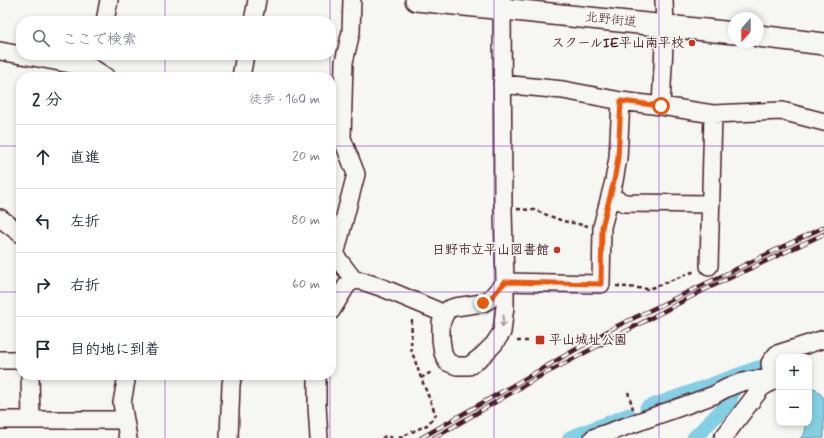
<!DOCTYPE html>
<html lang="ja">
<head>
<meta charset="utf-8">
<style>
	:root { --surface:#fff; --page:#f6f6f7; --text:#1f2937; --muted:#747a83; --line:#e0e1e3 }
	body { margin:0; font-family:Mynerve,"Klee One",sans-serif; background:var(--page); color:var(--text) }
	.controls { position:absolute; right:12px; bottom:12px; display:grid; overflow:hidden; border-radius:8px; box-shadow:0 2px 6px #0003 }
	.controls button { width:36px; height:36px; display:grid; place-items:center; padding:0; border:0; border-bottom:1px solid var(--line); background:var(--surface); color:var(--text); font:20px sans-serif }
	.compass { position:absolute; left:728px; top:12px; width:36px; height:36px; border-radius:50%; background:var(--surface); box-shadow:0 2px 6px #0003; rotate:201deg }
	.stop { position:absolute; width:12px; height:12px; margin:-9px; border:3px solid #ea580c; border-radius:50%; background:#fff }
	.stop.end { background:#ea580c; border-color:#fff; box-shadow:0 1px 4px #0008 }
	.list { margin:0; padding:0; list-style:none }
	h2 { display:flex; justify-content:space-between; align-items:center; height:52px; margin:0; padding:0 16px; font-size:17px }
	h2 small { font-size:13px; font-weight:400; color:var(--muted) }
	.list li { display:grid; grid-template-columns:26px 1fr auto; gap:12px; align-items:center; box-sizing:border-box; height:64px; padding:0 16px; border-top:1px solid var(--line) }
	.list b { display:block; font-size:15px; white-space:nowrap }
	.list em { font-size:13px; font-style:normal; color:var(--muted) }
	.icon { flex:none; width:22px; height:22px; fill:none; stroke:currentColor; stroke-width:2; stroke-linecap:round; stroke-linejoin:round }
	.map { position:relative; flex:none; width:824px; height:438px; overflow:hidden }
	.search { position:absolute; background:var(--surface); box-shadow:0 2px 6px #0003; left:16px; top:16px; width:320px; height:44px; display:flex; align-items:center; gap:10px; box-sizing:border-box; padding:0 14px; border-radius:16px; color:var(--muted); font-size:15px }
	.panel { position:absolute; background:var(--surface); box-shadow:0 2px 6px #0003; left:16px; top:72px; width:320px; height:308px; border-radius:16px }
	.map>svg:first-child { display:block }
</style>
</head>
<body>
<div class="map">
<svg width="824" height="438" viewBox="0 0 824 438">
	<rect width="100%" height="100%" fill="#f6f6f2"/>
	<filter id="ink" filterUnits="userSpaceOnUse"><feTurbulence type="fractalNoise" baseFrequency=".025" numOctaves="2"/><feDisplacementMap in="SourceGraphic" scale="8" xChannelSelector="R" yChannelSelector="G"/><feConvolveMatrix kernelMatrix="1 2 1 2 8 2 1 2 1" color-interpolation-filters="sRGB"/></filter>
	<g filter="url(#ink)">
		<!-- water -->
		<path fill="#83cfe3" stroke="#6c8999" d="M809,387L813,390L815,388L824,398V438H800C806,433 807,429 804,423H809Z"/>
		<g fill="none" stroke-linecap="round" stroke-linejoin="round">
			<!-- canal -->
			<path stroke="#83cfe3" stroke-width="15" d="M647,408L758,368
				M570,438L629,415
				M694,438L728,404L734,389"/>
			<!-- minor casing -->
			<g stroke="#4a1f2b" stroke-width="20">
				<path id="minor" d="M502,0L503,211L505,282V306L502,332L494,344L482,356L469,366H457L447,362L443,353L441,339V323L445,314L449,309L455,307L483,303L490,299L505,282
					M105,21L109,0
					M253,21L257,0
					M0,51L21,55
					M22,55L92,68L106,77
					M241,77L245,55
					M502,84L563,90L621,101
					M661,106L713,114L782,111L824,122
					M610,197L625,203L711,204
					M0,218L21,234
					M331,250L354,280
					M335,255L356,174L342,138L344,62L351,32L352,0
					M709,266L713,114
					M505,282L601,284L602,227L614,181L618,158L621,101L661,106L665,26L664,0
					M331,311L347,285L354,280L362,281L383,288L445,314
					M0,360H21
					M30,375L31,420
					M127,375L122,403L128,438
					M317,375V405L319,438
					M772,380L770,363L777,354L824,339
					M0,420H125
					M229,438L231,384L233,375
					M593,438L714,395C732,384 751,377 772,380
					M723,438L761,388L777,378"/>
			</g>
			<!-- major casing -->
			<g stroke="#4a1f2b" stroke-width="24">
				<path id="major" d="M416,0L734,33
					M758,36L824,44"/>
			</g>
			<!-- path -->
			<path stroke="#4a1f2b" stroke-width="2.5" stroke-dasharray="4 3" stroke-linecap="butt" d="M517,209L534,210L563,221L588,226
				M616,286L649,289L695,271
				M517,341H528
				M421,378L433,371
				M628,392L633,409
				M382,438L386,436L393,438
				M399,438L427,425L436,415L421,378L411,349L412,317"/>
			<!-- minor -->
			<use href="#minor" stroke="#f6f6f2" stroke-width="17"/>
			<!-- major -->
			<use href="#major" stroke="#f6f6f2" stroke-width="21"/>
			<!-- rail casing -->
			<g stroke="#4a1f2b" stroke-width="4.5">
				<path id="rail" d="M421,438L615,327L824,227
					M434,438L535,379L704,290L824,234"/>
			</g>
			<!-- rail -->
			<use href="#rail" stroke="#f6f6f2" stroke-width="3" stroke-dasharray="9" stroke-linecap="butt"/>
		</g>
		<!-- one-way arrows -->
		<defs><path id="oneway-shaft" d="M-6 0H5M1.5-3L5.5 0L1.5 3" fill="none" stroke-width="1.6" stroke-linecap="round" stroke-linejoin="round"/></defs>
		<use stroke="#a99598" href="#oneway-shaft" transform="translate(503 321) rotate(96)"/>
	</g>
	<g fill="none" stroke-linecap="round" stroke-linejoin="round" filter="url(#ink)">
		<!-- route -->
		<path stroke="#ea580c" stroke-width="5" d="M483,303L490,299L505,282L601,284L602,227L614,181L618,158L621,101L661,106"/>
	</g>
	<!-- grid -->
	<path fill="none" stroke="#7b2cbf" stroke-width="1" stroke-opacity="0.55" d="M165,0V21M330,0V21M494,0V438M659,0V438M165,55V77M330,55V77M0,146H21M331,146H824M0,292H21M331,292H824M165,375V438M330,375V438"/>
	<!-- markers -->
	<g fill="#c8321e" stroke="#f6f6f2" stroke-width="1.5">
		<circle cx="692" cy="43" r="4"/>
		<circle cx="557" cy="250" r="4"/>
		<rect x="535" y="335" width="10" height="10" rx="2"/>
	</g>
	<g text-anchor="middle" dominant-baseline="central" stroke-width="3.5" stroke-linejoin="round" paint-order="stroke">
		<!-- street labels -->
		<g font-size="13" fill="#4a1f2b" stroke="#f6f6f2">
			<text transform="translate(611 20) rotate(6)">北野街道</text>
		</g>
		<!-- poi labels -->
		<g font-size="13" font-weight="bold" fill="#4a1f2b" stroke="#f6f6f2" text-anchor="end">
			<text x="684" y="43">スクールIE平山南平校</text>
			<text x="549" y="250">日野市立平山図書館</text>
			<text x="549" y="340" text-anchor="start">平山城址公園</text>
		</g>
	</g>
</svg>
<div class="controls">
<button>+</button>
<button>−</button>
</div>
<svg class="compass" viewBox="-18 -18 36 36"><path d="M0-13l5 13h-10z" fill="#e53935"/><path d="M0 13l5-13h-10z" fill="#747a83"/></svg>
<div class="stop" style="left:661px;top:106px"></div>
<div class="stop end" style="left:483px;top:303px"></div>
<div class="search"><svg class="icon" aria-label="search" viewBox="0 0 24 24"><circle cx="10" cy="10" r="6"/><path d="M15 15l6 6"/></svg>ここで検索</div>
<section class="panel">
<h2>2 分<small>徒歩 · 160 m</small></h2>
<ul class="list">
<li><svg class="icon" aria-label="ahead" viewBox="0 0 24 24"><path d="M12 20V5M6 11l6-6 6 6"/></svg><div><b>直進</b></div><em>20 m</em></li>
<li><svg class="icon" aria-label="left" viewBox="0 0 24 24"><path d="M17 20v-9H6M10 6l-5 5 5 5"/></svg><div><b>左折</b></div><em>80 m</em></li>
<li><svg class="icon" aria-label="right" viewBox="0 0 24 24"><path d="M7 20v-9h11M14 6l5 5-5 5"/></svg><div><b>右折</b></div><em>60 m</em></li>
<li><svg class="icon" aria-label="arrive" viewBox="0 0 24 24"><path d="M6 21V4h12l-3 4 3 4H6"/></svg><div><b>目的地に到着</b></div></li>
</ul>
</section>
</div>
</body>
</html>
